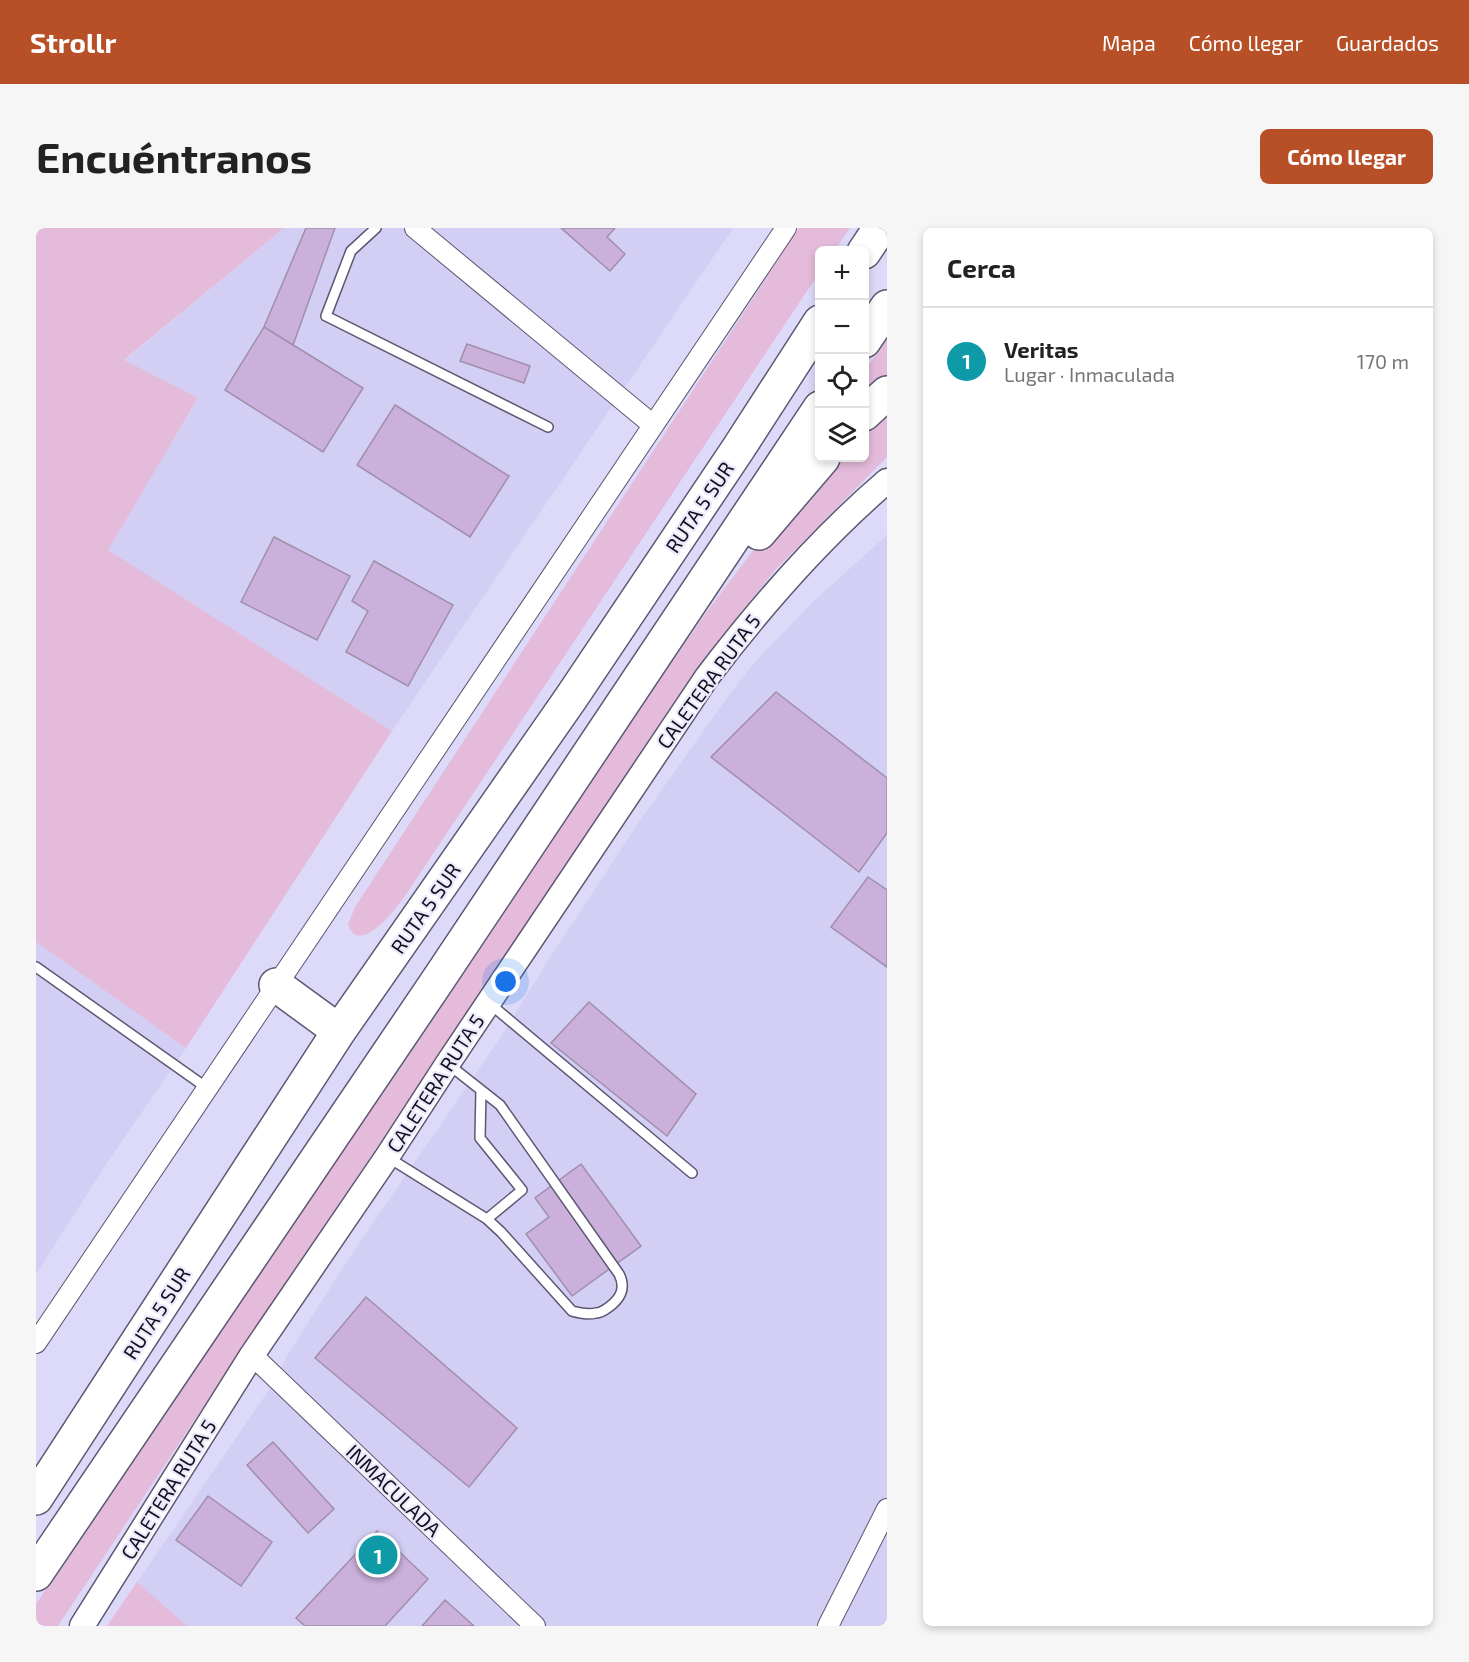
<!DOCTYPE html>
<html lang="es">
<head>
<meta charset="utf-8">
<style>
	:root { --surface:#fff; --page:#f6f6f6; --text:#222; --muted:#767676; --line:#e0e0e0; --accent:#b75026 }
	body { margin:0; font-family:"Exo 2",sans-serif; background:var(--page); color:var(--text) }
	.controls { position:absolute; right:18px; top:18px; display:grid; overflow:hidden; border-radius:9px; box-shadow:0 3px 9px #0003 }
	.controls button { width:54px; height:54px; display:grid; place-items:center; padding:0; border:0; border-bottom:2px solid var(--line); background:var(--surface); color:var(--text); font:30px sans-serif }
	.you { position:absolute; left:470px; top:754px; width:21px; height:21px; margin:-15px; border:4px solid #fff; border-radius:50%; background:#1a73e8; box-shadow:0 0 0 9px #1a73e833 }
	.badge { display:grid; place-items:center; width:39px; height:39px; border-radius:50%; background:var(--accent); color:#fff; font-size:20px; font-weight:700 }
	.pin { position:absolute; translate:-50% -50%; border:3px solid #fff; box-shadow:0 2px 6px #0006 }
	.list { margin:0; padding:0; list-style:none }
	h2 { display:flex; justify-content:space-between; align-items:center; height:78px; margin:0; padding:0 24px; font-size:26px }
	h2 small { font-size:20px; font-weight:400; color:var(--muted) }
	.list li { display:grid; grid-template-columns:39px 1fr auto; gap:18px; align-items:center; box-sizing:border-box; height:108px; padding:0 24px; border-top:2px solid var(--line) }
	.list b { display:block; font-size:22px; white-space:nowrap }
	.list p { margin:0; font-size:20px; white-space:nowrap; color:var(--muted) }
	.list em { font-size:20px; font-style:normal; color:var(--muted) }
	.icon { flex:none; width:33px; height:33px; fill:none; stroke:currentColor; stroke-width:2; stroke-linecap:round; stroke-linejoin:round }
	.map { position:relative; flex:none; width:851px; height:1398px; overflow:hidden; border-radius:9px }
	header { display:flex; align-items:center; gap:36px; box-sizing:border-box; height:84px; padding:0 30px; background:var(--accent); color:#fff }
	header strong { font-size:28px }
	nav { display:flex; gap:33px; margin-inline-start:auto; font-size:21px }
	.intro { display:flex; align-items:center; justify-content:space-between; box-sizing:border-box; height:144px; padding:0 36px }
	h1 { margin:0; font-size:42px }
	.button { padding:15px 27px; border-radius:9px; background:var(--accent); color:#fff; font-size:21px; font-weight:700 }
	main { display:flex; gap:36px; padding:0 36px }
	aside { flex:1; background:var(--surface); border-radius:9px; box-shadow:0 3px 9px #0003 }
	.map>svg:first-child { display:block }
</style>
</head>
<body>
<header>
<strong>Strollr</strong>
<nav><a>Mapa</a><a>Cómo llegar</a><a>Guardados</a></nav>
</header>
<div class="intro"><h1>Encuéntranos</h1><a class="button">Cómo llegar</a></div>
<main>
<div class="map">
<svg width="851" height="1398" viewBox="0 0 851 1398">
	<rect width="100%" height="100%" fill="#dddaf9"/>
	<!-- built -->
	<path fill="#d3cef4" d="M248,0H697L356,503L71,322L162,171L88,133Z
		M851,307V1398H71L235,1159L251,1128L315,1027L462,813L518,723L605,591L688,474L705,451L728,424L780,371Z
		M0,714L150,820L73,932L0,1046Z"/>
	<!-- green -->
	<path fill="#e5bbdb" d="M0,0H248L88,132L162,170L72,322L356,503L150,820L0,714Z
		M763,0H814L799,22H784L783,45L369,668C362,678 332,718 317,705C316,704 313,699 312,697L319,679Z
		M851,109V152L829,174V143Z
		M851,180V229L740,341L688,406L626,494L492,696L273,1020L22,1398H0V1376L67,1274L504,624L672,382L716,324L800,230H828L829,201Z
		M101,1354L151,1398H71Z"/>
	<!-- building -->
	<path fill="#cbb0db" stroke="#9f8fa9" stroke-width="1.5" d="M270,0H299L257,117L228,99Z
		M525,0H579L571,9L589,26L574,43Z
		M228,99L327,160L287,224L189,162Z
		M431,116L494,138L488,155L424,133Z
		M359,177L473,248L434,309L321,237Z
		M238,309L314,348L281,412L205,374Z
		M338,333L417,377L372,458L310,424L332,383L316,373Z
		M740,464L851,550V605L823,644L675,529Z
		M832,649L851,662V739L795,699Z
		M553,774L660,866L631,908L515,815Z
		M545,936L605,1018L536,1068L490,1006L513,989L499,970Z
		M330,1069L481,1200L433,1259L279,1130Z
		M237,1214L298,1281L272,1305L211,1237Z
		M172,1268L236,1314L205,1358L140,1312Z
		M341,1303L392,1351L349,1398H269L260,1390Z
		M409,1372L438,1398H386Z"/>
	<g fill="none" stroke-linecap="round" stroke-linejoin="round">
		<!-- service casing -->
		<g stroke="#5b5872" stroke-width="12">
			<path id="service" d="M340,0L315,23L290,88L512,199
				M0,739L171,860
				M453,775L656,945
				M445,862L444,910L486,962L451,991
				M353,930L451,991L465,1004L536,1083C544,1085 551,1087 560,1085C565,1085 569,1082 573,1079C585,1070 590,1060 583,1046L464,877L412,836"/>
		</g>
		<!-- minor casing -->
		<g stroke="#5b5872" stroke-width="22">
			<path id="minor" d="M379,0L617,197
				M0,1115L750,0
				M216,1127L499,1398
				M792,1398L851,1281"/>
		</g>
		<!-- tertiary casing -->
		<g stroke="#5b5872" stroke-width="27">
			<path id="tertiary" d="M46,1398L216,1127L351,929L412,835L671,449C725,378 783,311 851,253"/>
		</g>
		<!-- motorway casing -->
		<g stroke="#5b5872" stroke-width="36">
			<path id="motorway" d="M828,24L844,0
				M828,113L851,79
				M828,186L851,165
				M723,305L787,230
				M240,757L303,803
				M0,1270L303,803L535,470L702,221L784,94
				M0,1346L402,752L784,180"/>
		</g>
		<!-- service -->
		<use href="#service" stroke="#fff" stroke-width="9"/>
		<!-- minor -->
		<use href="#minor" stroke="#fff" stroke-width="20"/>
		<!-- tertiary -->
		<use href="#tertiary" stroke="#fff" stroke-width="24"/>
		<!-- motorway -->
		<use href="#motorway" stroke="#fff" stroke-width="33"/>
	</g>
	<g text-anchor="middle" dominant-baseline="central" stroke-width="4.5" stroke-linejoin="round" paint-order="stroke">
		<!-- street labels -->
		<g font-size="20" fill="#11101a" stroke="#ebe9fc">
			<text transform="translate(663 279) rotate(-56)">RUTA 5 SUR</text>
			<text transform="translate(672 453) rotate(-54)">CALETERA RUTA 5</text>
			<text transform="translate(389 680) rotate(-55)">RUTA 5 SUR</text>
			<text transform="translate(399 855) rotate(-57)">CALETERA RUTA 5</text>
			<text transform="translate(120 1085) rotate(-57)">RUTA 5 SUR</text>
			<text transform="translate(132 1261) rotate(-58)">CALETERA RUTA 5</text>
			<text transform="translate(358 1262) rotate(44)">INMACULADA</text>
		</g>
	</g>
</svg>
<div class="controls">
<button>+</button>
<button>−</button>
<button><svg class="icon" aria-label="locate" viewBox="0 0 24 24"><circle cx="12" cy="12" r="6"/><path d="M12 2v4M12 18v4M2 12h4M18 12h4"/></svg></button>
<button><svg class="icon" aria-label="layers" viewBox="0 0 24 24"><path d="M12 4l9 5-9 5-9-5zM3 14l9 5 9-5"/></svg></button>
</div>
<div class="you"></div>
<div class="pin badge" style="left:342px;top:1327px;background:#0f9aa8">1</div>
</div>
<aside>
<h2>Cerca<small></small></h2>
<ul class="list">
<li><span class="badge" style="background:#0f9aa8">1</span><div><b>Veritas</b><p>Lugar · Inmaculada</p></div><em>170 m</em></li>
</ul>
</aside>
</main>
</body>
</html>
